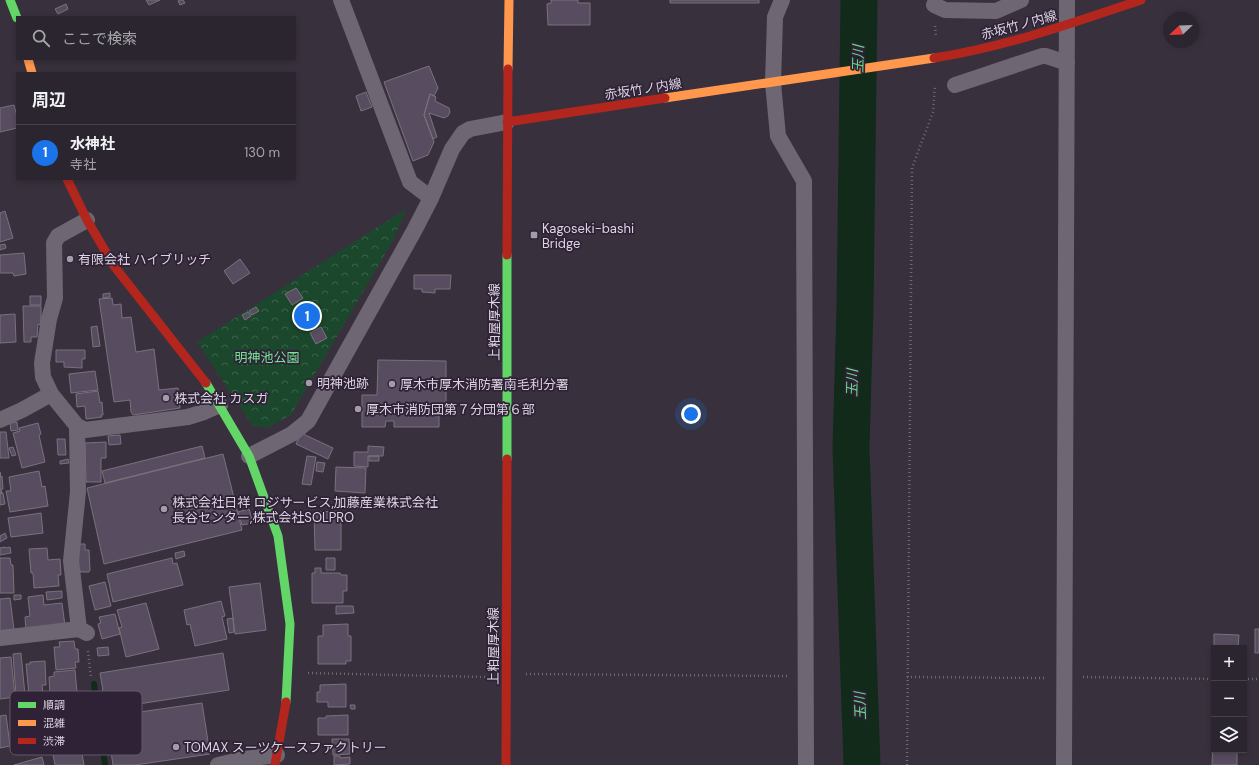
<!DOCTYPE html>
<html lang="ja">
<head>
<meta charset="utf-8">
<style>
	:root { --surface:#2a252e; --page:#36313a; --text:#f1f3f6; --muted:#a5a5aa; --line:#46424a; --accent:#1a73e8 }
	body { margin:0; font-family:"DM Sans","Noto Sans JP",sans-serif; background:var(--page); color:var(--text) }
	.controls { position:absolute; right:12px; bottom:12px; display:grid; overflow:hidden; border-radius:0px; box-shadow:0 2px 6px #0003 }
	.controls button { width:36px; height:36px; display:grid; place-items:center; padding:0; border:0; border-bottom:1px solid var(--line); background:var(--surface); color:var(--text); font:20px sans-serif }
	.compass { position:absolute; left:1163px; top:12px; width:36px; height:36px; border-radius:50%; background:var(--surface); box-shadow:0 2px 6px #0003; rotate:247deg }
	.you { position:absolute; left:691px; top:414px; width:14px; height:14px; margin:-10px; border:3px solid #fff; border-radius:50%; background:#1a73e8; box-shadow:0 0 0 6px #1a73e833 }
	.badge { display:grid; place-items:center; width:26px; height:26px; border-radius:50%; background:var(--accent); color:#fff; font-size:13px; font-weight:700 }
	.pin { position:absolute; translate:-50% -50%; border:2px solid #fff; box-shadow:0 1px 4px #0006 }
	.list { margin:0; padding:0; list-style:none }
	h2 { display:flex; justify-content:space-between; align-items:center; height:52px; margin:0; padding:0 16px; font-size:17px }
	h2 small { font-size:13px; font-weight:400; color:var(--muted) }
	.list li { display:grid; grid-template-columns:26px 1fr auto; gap:12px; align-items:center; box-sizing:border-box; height:56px; padding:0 16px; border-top:1px solid var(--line) }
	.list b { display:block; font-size:15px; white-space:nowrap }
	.list p { margin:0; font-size:13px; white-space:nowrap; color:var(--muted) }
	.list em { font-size:13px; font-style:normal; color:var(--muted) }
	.icon { flex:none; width:22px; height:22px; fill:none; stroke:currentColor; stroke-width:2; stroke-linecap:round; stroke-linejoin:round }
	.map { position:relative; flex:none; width:1259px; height:765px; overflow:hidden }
	.search { position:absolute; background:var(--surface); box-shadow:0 2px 6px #0003; left:16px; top:16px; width:280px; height:44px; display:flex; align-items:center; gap:10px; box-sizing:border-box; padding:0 14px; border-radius:0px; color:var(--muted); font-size:15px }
	.panel { position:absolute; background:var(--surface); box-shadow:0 2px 6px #0003; left:16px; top:72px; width:280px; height:108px; border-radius:0px }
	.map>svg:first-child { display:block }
</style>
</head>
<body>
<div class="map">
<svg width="1259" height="765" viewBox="0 0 1259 765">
	<defs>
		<pattern id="park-crowns" width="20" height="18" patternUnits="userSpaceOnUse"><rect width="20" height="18" fill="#1b482c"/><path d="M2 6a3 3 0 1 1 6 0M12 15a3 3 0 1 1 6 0" fill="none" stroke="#3c624a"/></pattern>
	</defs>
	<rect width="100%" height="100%" fill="#38313d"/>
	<!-- park -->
	<path fill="url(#park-crowns)" d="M406,209L405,212L392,242L291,415L267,428L252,425L197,342Z"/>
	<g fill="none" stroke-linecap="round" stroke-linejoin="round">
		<!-- stream -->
		<path stroke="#122a1a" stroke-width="6" d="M94,684L105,765"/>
		<!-- river -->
		<path stroke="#122a1a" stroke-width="37" d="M859,0L855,307L851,448L862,765"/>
	</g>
	<!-- building -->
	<path fill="#584c60" stroke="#78727d" d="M146,0H160L149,5Z
		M180,0H183L185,3L180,5L178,1Z
		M551,0H578V3H590V25H548L547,4L551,3Z
		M670,0H759V3H670Z
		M66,4L68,9L58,14L55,9Z
		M429,66L438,88L434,96L430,94L424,115L434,142L428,155L413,161L384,82Z
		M366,92L372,107L361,111L356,96Z
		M430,94L436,97L435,101L449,108L450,112L448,116L444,118L429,113L437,137L433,139L424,115Z
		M14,105L17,116V128L0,132V108Z
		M5,211L13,238L0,242V213Z
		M5,244L6,248L0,250V245Z
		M24,253L26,274L14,276L13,273H0V255Z
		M240,259L250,273L233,284L224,271Z
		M414,275H451L450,289H435V293L422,292V289H414Z
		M296,288L303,298L292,305L285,294Z
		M110,293V297L103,298V294Z
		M30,296H41V305H30Z
		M112,298L113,305L121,304L122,318L131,317L136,352L154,349L159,390L178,388L180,408L133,415L131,412L130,400L114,402L99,299Z
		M23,306H41V325L38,324L37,337H31V342H24Z
		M256,307L259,311L252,315L249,311Z
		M309,308L315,318L305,325L298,315Z
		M248,312L251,316L245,320L242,315Z
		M15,314L16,342L0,343V315Z
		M97,326L100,346L93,347L91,327Z
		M321,327L327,338L316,344L310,333Z
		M56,350H85V359H82V368L64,367V362H56Z
		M378,360L446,361V412H439V427H394V421H386L385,427H362V395H377Z
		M95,371L98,390L71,393L69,374Z
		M98,391L100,403L102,402L103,415H101L102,417L86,419L85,406L77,407L76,394Z
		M17,422L18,430L11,431L10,423Z
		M38,423L41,434L39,435L45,462L22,468L13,433L20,431L19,428Z
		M0,432H6L9,458H0Z
		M301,433L333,448L328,459L296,444Z
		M120,435L121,444L109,445L108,436Z
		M57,439H65L66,455H58Z
		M106,442V458H101V482H86L85,443Z
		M202,446L205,458L105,483L102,471Z
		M368,446L384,447L383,456H368V467L354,466V452H368Z
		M13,447L16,455L12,456L9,448Z
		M223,454L242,530L104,564L87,488Z
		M307,456L316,457L311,485L302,484Z
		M369,456H379V461H369Z
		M68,459L69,463L60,464V461Z
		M317,462L325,463L323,472L316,471Z
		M336,467L366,468L365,493L335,491Z
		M39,471L42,487L45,486L48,506L10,512L6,491H11L9,477Z
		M0,472L1,477L2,476L3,489H1L2,493H0Z
		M0,493H3L5,504L0,505Z
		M249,509L253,523L242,525L238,512Z
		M341,511V550H315L314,512Z
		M41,513L43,533L11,537L8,518Z
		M5,533L7,538L0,542V536Z
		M77,544H85V550H89L90,570L89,572H80V570H78Z
		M5,547L6,548L10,547L11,553L0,555V548Z
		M47,548L48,560L60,559L61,575H58L59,586L34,588L33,573H31L29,549Z
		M184,551L185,556L176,559L175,553Z
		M0,558H10L11,565H13L14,593H0Z
		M172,558L173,564L177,563L183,585L113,602L107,574Z
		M326,558H335V570H326Z
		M315,568H321V573H340L341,575H347V591H343V603H312V573H315Z
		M105,582L111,606L95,610L89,586Z
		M260,583L266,630L235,634L229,587Z
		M62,591V598L47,600L46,592Z
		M14,595H21V599L14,600Z
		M43,595L44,605L62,603L65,626L26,631L25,617L30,616L28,597Z
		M10,598L14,630L0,632V599Z
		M221,601L225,616L222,617L227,639L195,646L190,624L187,625L184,610Z
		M146,603L159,649L126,657L119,628L122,627L117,610Z
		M336,606H353L354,613L336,614Z
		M115,614L120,634L102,639L98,624L101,623L99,617Z
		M233,618L234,632L229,633L227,619Z
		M348,624V636H351V661H346V664H318V636H323V625Z
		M1255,629H1259V653H1255Z
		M1214,634L1239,635L1238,648H1214Z
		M74,641L75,649H78L79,662H75L76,668L56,670L54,647H60L59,642Z
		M108,647L109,655L98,656L97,648Z
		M21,653L25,695H16L13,654Z
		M223,653L229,690L106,709L100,673Z
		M11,657L15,697L0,699V658Z
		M45,661L46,685H42L43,694L29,695L26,664H30V662Z
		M75,670L77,693L50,695L49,677L54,676V672Z
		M346,684V707H328V702H317V692H320V685Z
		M202,703L210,754L135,765H113L106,717Z
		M350,705H355V709H351Z
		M6,715L10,746L0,748V716Z
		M348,715V735H318V718H326V716Z
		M332,739H349L350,754L333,755Z
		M1213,742L1214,750H1237V765H1212Z
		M81,748L84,765H55L53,754Z
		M334,756H340V758L350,757V764L334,765Z
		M42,757L44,765H14Z"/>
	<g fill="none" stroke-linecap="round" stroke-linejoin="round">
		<!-- path -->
		<path stroke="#6f6973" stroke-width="2.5" stroke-dasharray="1 3" stroke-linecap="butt" d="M935,26L936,37
			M88,651L91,678
			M308,673L485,677
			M526,674L787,676
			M907,677L1046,678
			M1083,677L1214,679
			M1244,679H1259
			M907,765L912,168L933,112L935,85"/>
		<!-- street -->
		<path stroke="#6e6773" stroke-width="16" d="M341,0L410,182L431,198
			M782,0L775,17L773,83L778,136L804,181L806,765
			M934,5L945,10L996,11L1021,0
			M955,85L1042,56H1046L1067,63
			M51,394L77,426L85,430L188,417L204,412L220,405
			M0,420L22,410L51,394L43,377L42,363L49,319L55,298L54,243L58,236L87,220
			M77,426L78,492L71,561L79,629
			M249,456L292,434L308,421L414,231L431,198L452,149L463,133L470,129L507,122
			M0,638L79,629L87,633
			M218,765L244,759L277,755
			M1064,765L1067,0"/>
		<!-- fast -->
		<path stroke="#63d668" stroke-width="9" d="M10,0L17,18
			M206,383L249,456L278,536L290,624L286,702
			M507,459V255"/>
		<!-- slow -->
		<path stroke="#ff974d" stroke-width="9" d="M28,59L32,73
			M508,69L509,0
			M665,98L934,58"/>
		<!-- jam -->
		<path stroke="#b3261e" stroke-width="9" d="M934,58C1005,47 1073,23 1141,0
			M507,122L665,98
			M67,179L87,220L114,266L206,383
			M507,255L508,69
			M275,765L286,702
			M506,765L507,459"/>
	</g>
	<!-- markers -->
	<g fill="#a39ba8" stroke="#2f2237" stroke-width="1.5">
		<rect x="530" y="231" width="8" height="8" rx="2"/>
		<circle cx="70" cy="259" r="4"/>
		<circle cx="309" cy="383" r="4"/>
		<circle cx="392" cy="384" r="4"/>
		<circle cx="166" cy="398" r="4"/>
		<circle cx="358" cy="409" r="4"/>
		<circle cx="164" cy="509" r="4"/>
		<circle cx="176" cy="747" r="4"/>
	</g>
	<g text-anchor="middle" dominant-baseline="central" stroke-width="3.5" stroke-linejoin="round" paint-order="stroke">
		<!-- street labels -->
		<g font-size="13" fill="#dcd4e2" stroke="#2f2237">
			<text transform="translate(1019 25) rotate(-15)">赤坂竹ノ内線</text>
			<text transform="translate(643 89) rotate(-9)">赤坂竹ノ内線</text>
			<text transform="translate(494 322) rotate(-90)">上粕屋厚木線</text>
			<text transform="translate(493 646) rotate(-90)">上粕屋厚木線</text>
		</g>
		<!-- poi labels -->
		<g font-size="13" fill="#dcd4e2" stroke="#2f2237" text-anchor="start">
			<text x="542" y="228">Kagoseki-bashi<tspan x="542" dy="15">Bridge</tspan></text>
			<text x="78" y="259">有限会社 ハイブリッチ</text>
			<text x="317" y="383">明神池跡</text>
			<text x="400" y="384">厚木市厚木消防署南毛利分署</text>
			<text x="174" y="398">株式会社 カスガ</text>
			<text x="366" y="409">厚木市消防団第７分団第６部</text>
			<text x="172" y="502">株式会社日祥 ロジサービス,加藤産業株式会社<tspan x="172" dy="15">長谷センター,株式会社SOLPRO</tspan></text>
			<text x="184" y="747">TOMAX スーツケースファクトリー</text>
		</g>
		<!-- park labels -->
		<g font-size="13" fill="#73e696" stroke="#2f2237">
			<text x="267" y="357">明神池公園</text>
		</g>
		<!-- water labels -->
		<g font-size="14" font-style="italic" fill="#68da8b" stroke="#2f2237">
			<text transform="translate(858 59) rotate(-89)">玉川</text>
			<text transform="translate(852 383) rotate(-89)">玉川</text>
			<text transform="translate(860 706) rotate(-92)">玉川</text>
		</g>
	</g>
	<!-- legend -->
	<rect x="10" y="691" width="132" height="64" rx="6" fill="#2f2237" stroke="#63576a" stroke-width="1"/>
	<rect x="18" y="702" width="18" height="6" fill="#63d668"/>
	<rect x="18" y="720" width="18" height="6" fill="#ff974d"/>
	<rect x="18" y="738" width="18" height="6" fill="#b3261e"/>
	<g font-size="11" fill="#dcd4e2">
		<text x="43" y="709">順調</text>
		<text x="43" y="727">混雑</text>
		<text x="43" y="745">渋滞</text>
	</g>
</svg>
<div class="controls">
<button>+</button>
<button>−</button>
<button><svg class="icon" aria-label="layers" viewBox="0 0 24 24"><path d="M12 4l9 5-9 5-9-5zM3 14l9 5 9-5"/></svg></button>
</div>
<svg class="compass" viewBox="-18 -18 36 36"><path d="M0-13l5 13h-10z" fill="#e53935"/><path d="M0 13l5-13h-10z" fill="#a5a5aa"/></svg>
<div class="you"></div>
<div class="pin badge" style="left:307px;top:316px">1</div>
<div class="search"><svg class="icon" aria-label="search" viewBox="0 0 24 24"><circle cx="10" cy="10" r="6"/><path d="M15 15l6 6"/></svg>ここで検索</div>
<section class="panel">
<h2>周辺<small></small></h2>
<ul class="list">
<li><span class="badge">1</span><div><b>水神社</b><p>寺社</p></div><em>130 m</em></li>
</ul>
</section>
</div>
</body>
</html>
